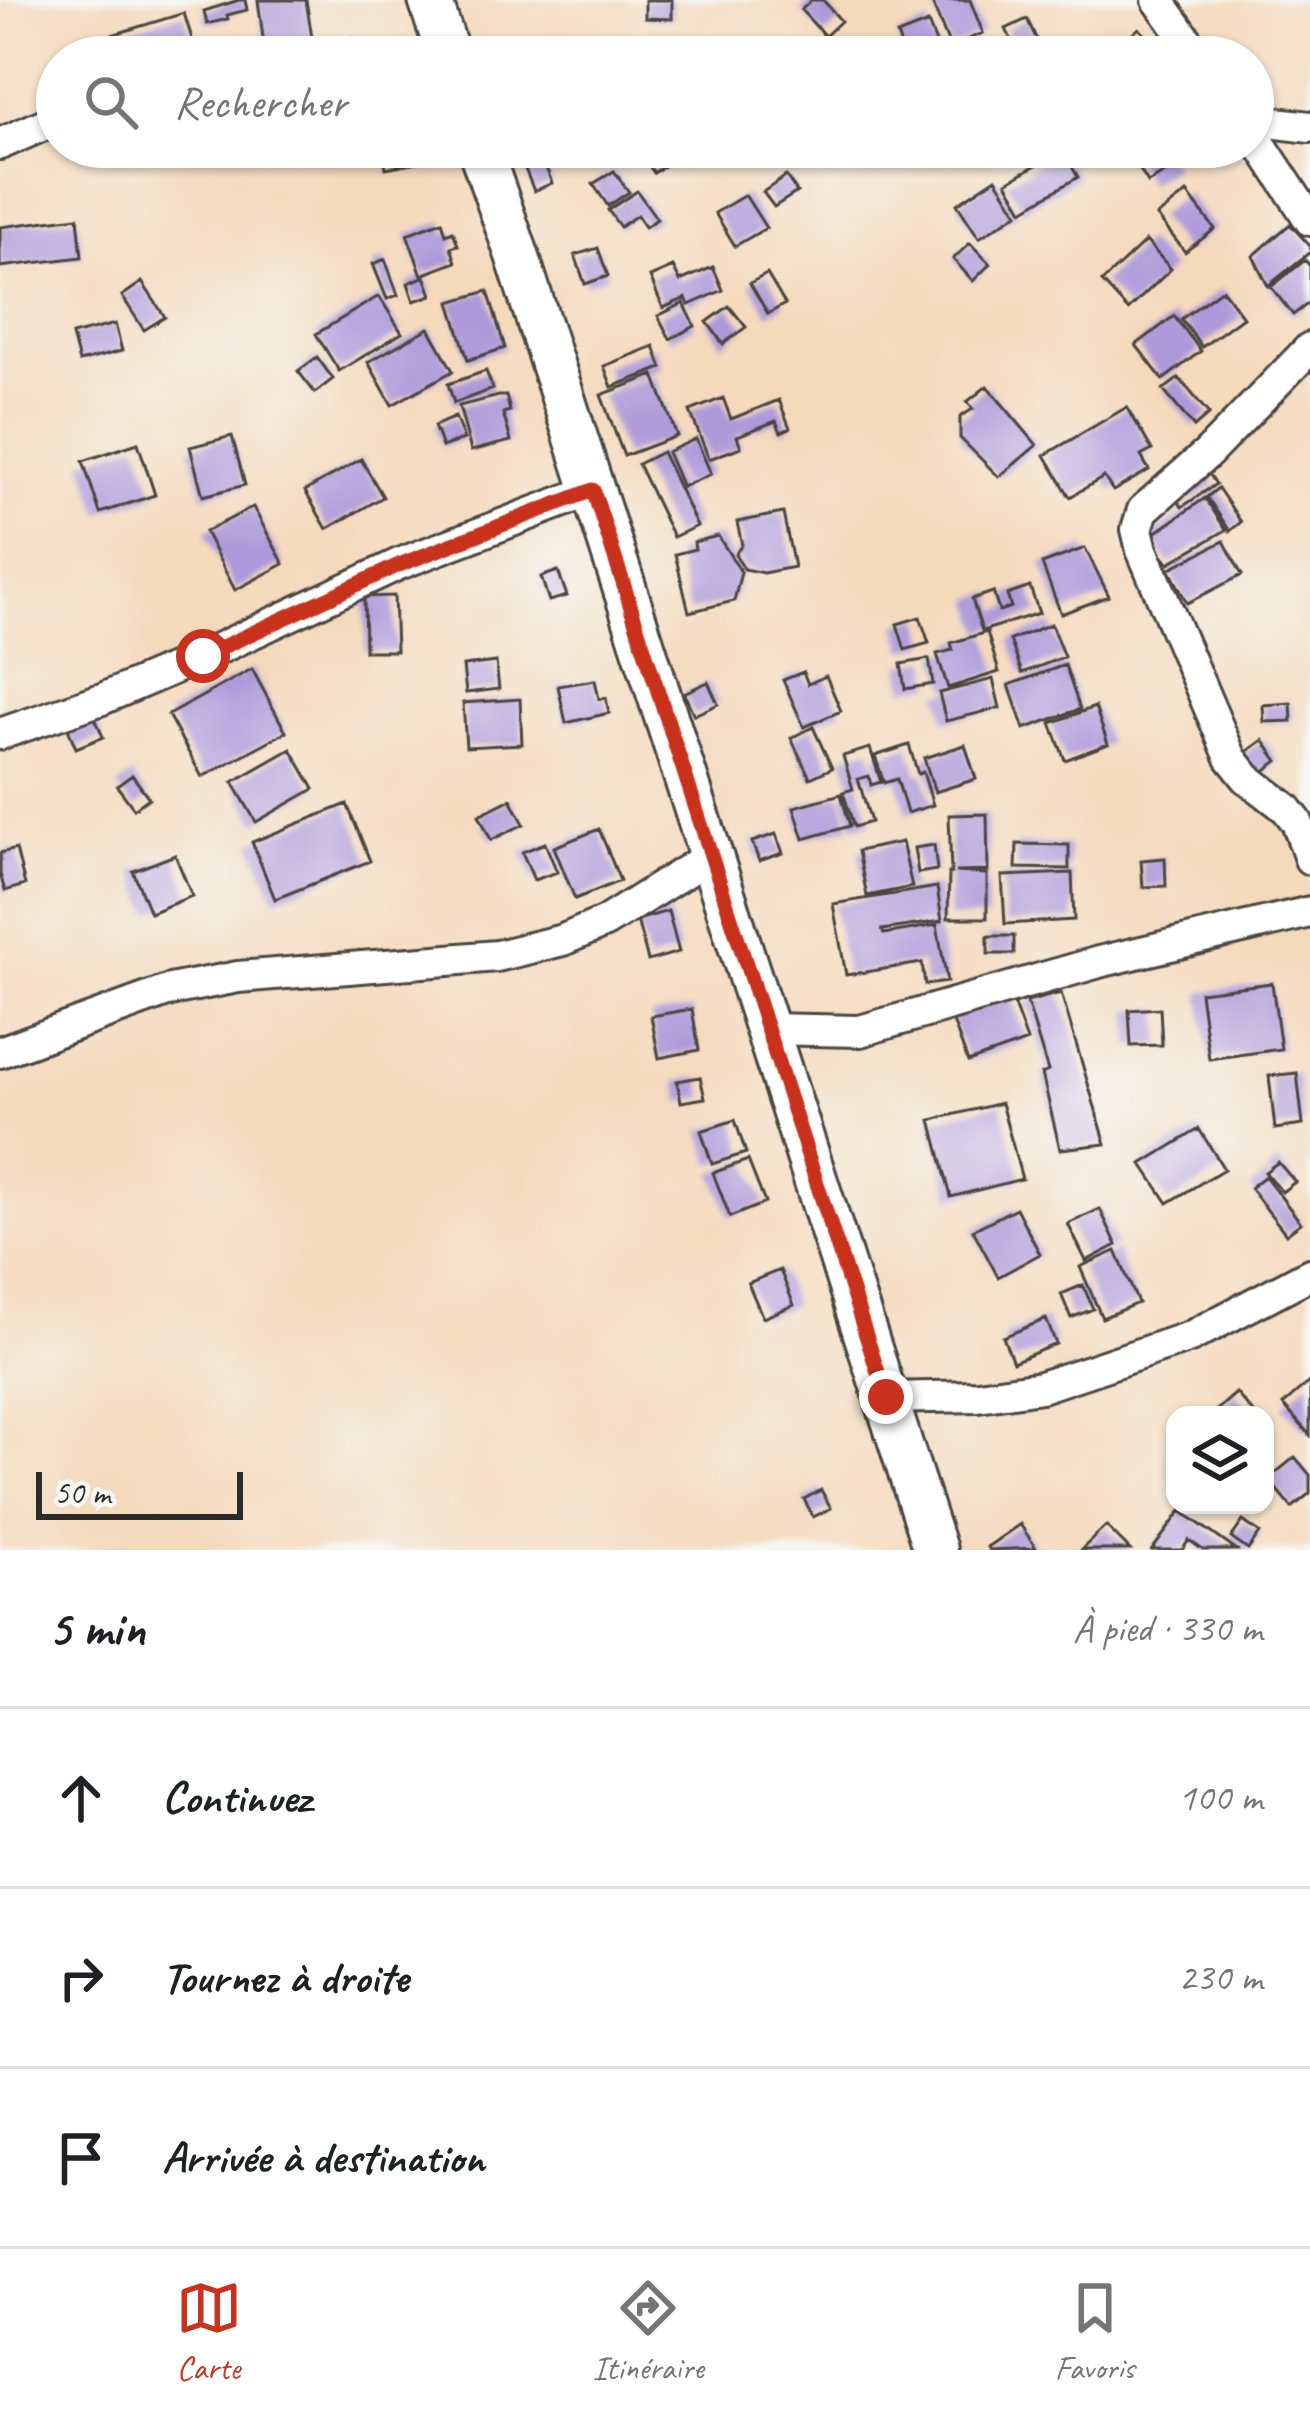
<!DOCTYPE html>
<html lang="fr">
<head>
<meta charset="utf-8">
<style>
	:root { --surface:#fff; --page:#f2f2f2; --text:#202124; --muted:#757577; --line:#e0e0e0; --accent:#c8321e }
	body { margin:0; font-family:Caveat,sans-serif; background:var(--page); color:var(--text) }
	.controls { position:absolute; right:36px; bottom:36px; display:grid; overflow:hidden; border-radius:24px; box-shadow:0 3px 9px #0004 }
	.controls button { width:108px; height:108px; display:grid; place-items:center; padding:0; border:0; border-bottom:3px solid var(--line); background:var(--surface); color:var(--text); font:60px sans-serif }
	.scale { position:absolute; left:36px; bottom:30px; width:207px; box-sizing:border-box; padding-left:12px; border:6px solid #2b2b2b; border-top:0; font-size:33px; line-height:42px; white-space:nowrap; color:#2b2b2b; -webkit-text-stroke:9px #f6f6f2; paint-order:stroke }
	.stop { position:absolute; width:36px; height:36px; margin:-27px; border:9px solid #c8321e; border-radius:50%; background:#fff }
	.stop.end { background:#c8321e; border-color:#fff; box-shadow:0 3px 12px #0008 }
	.list { margin:0; padding:0; list-style:none }
	h2 { display:flex; justify-content:space-between; align-items:center; height:156px; margin:0; padding:0 48px; font-size:51px }
	h2 small { font-size:39px; font-weight:400; color:var(--muted) }
	.list li { display:grid; grid-template-columns:78px 1fr auto; gap:36px; align-items:center; box-sizing:border-box; height:180px; padding:0 48px; border-top:3px solid var(--line) }
	.list b { display:block; font-size:45px; white-space:nowrap }
	.list em { font-size:39px; font-style:normal; color:var(--muted) }
	.icon { flex:none; width:66px; height:66px; fill:none; stroke:currentColor; stroke-width:2; stroke-linecap:round; stroke-linejoin:round }
	.map { position:relative; flex:none; width:1310px; height:1550px; overflow:hidden }
	.search { position:absolute; background:var(--surface); box-shadow:0 3px 9px #0004; left:36px; right:36px; top:36px; height:132px; display:flex; align-items:center; gap:30px; box-sizing:border-box; padding:0 42px; border-radius:66px; color:var(--muted); font-size:45px }
	.sheet { height:696px; background:var(--surface) }
	nav { display:flex; justify-content:space-around; align-items:center; box-sizing:border-box; height:168px; border-top:3px solid var(--line); background:var(--surface); font-size:33px; color:var(--muted) }
	nav a { display:grid; justify-items:center; gap:6px }
	nav .on { color:var(--accent) }
	.map>svg:first-child { display:block }
</style>
</head>
<body>
<div class="map">
<svg width="1310" height="1550" viewBox="0 0 1310 1550">
	<rect width="100%" height="100%" fill="#f6f6f2"/>
	<filter id="ink" filterUnits="userSpaceOnUse"><feTurbulence type="fractalNoise" baseFrequency=".00833" numOctaves="2"/><feDisplacementMap in="SourceGraphic" scale="24" xChannelSelector="R" yChannelSelector="G"/><feConvolveMatrix kernelMatrix="1 2 1 2 8 2 1 2 1" color-interpolation-filters="sRGB"/></filter>
	<filter id="wash" filterUnits="userSpaceOnUse"><feTurbulence type="fractalNoise" baseFrequency=".004" numOctaves="4" result="noise"/><feDisplacementMap in="SourceGraphic" scale="48" xChannelSelector="R" yChannelSelector="G"/><feGaussianBlur stdDeviation="2.7" result="paint"/><feColorMatrix in="noise" values="0 0 0 0 0 0 0 0 0 0 0 0 0 0 0 0 0 1.4 0 .05"/><feComposite in="paint" operator="in"/></filter>
	<g filter="url(#wash)">
		<rect width="100%" height="100%" fill="#f4d9bb"/>
		<g id="blocks">
			<!-- building -->
			<path fill="#ae9ada" d="M239,0H245L247,10L227,15L228,19L207,24L204,11Z
				M258,0H306L312,38L264,45Z
				M645,0H672V19L645,18Z
				M812,0H823L841,21L825,36L801,10Z
				M931,0H970L983,33L950,47Z
				M184,13L197,55L86,57L82,44Z
				M1027,19L1045,57H1020L1006,29Z
				M928,23L940,53L931,57H905L897,35Z
				M1139,28L1165,57H1107Z
				M353,38L355,57H323L321,42Z
				M382,147H426L428,160L386,168Z
				M529,147H553L540,152L552,183L534,191L521,159L532,154Z
				M636,147H691L654,173Z
				M1126,147H1162L1175,167L1148,183Z
				M1062,150L1078,177L1023,210L1007,182Z
				M614,171L629,192L608,206L593,184Z
				M786,176L797,192L774,207L763,192Z
				M996,178L1018,213L979,238L957,204Z
				M637,191L657,219L645,227L637,215L620,227L608,210Z
				M1187,193L1215,229L1185,252L1157,216Z
				M745,195L766,228L735,246L715,213Z
				M78,217L82,257L0,267V227Z
				M442,221L446,234L453,231L458,245L451,247L456,262L422,275L407,234Z
				M1290,224L1310,246V252L1268,286L1253,256Z
				M1146,241L1171,269L1128,310L1102,282Z
				M970,243L990,264L973,281L953,259Z
				M598,248L608,276L585,284L575,255Z
				M385,259L398,295L387,299L373,264Z
				M1305,260L1310,266V302L1293,315L1271,287Z
				M673,267L680,281L713,267L723,290L689,305L686,298L663,308L650,277Z
				M767,274L785,304L768,314L750,283Z
				M425,276L432,295L414,301L408,283Z
				M142,282L165,317L144,330L122,296Z
				M1222,289L1243,317L1202,347L1181,319Z
				M488,291L505,348L468,360L450,302Z
				M379,296L402,333L339,371L316,334Z
				M684,303L695,326L670,339L658,316Z
				M729,306L746,327L723,344L707,322Z
				M1174,316L1201,351L1163,380L1136,345Z
				M115,324L122,351L79,362L72,335Z
				M429,328L453,371L392,405L368,362Z
				M654,346L662,368L612,387L604,366Z
				M317,357L333,379L315,393L298,371Z
				M486,371L493,389L454,403L448,384Z
				M654,375L677,436L624,456L601,395Z
				M1179,378L1209,414L1194,427L1163,390Z
				M987,386L1037,445L999,477L960,438V417L973,409L967,402Z
				M499,396H506L510,411L503,413L511,441L471,451L459,406Z
				M723,398L731,419L779,400L790,428L781,432L776,421L737,436L741,447L709,459L690,411Z
				M1127,407L1152,450L1141,456L1149,470L1113,491L1104,477L1070,497L1045,455Z
				M455,417L464,439L442,447L434,426Z
				M232,436L245,485L203,496L190,447Z
				M696,439L711,474L682,487L667,452Z
				M138,443L155,495L100,513L83,461Z
				M662,452L697,526L673,537L638,464Z
				M361,459L383,497L327,529L305,491Z
				M1200,460L1216,484L1182,507L1166,483Z
				M1218,488L1241,522L1230,531L1207,497Z
				M1205,498L1226,530L1169,563L1148,538Z
				M253,507L284,564L235,590L205,532Z
				M783,513L794,567L763,573L744,569L735,554L742,545L737,522Z
				M718,536L741,572L734,601L689,612L675,554L695,549L694,542Z
				M1224,541L1242,575L1187,603L1169,569Z
				M1085,548L1109,596L1061,614L1042,564Z
				M558,571L567,596L549,601L541,577Z
				M1030,587L1039,613L982,631L972,599L993,592L999,611L1011,607L1007,595Z
				M394,596L396,651H365L364,597Z
				M920,617L929,643L905,650L897,624Z
				M1051,624L1064,657L1022,673L1010,640Z
				M987,632L999,672L948,688L937,654L953,650L951,643Z
				M929,659L933,684L905,689L901,664Z
				M496,662L499,689L466,693L463,666Z
				M1065,665L1080,709L1024,729L1009,685Z
				M252,669L286,732L202,777L168,715Z
				M803,672L808,684L826,676L841,711L804,727L783,680Z
				M993,679L1000,708L946,721L939,693Z
				M595,680L599,699L606,698L609,713L566,723L558,686Z
				M708,682L718,704L694,715L684,693Z
				M520,699L522,744L466,747L463,703Z
				M1291,703L1292,721L1264,722L1263,705Z
				M1095,707L1108,744L1065,760L1051,723Z
				M91,708L103,737L76,748L64,719Z
				M813,727L832,768L810,778L791,738Z
				M1263,740L1278,761L1259,775L1244,754Z
				M909,745L918,774L923,772L933,805L907,813L897,779L884,783L875,756Z
				M965,745L976,779L935,792L924,758Z
				M870,748L881,782L871,785L869,776L858,779L871,822L854,827L843,792L853,789L843,756Z
				M291,749L314,789L256,822L233,782Z
				M132,775L149,798L134,809L117,786Z
				M841,794L850,826L804,839L794,807Z
				M511,799L524,824L491,840L479,815Z
				M347,804L370,861L275,899L252,842Z
				M987,814L988,871L955,872L987,874V918H948L949,873H951L949,815Z
				M599,829L620,881L575,899L554,847Z
				M776,834L783,853L759,861L752,842Z
				M902,842L912,887L867,896L858,851Z
				M545,843L557,872L534,880L522,852Z
				M1017,844L1069,845V869L1016,868Z
				M934,845L937,870L918,873L914,848Z
				M16,849L25,885L5,891L0,874V853Z
				M175,855L192,896L150,913L133,871Z
				M1165,858L1166,886L1143,887L1141,860Z
				M1072,873L1074,920L1005,924L1002,876Z
				M937,887L942,921L882,930L884,934L937,925L947,982L925,985L922,963L846,975L833,904Z
				M668,911L679,952L648,961L637,920Z
				M988,936H1014V954H988Z
				M1005,981L1027,1041L968,1062L951,1016Z
				M1272,983L1281,1049L1209,1059L1200,992Z
				M1061,993L1106,1144L1060,1149L1042,1074L1048,1071L1027,1002Z
				M1160,1008L1162,1045L1131,1046L1129,1010Z
				M692,1009L699,1050L659,1058L651,1016Z
				M1297,1073L1303,1125L1275,1129L1269,1076Z
				M700,1077L705,1098L681,1102L677,1081Z
				M1001,1103L1022,1179L951,1197L931,1120Z
				M735,1120L746,1153L712,1164L701,1131Z
				M1199,1129L1224,1169L1168,1203L1142,1164Z
				M748,1160L765,1203L730,1217L713,1173Z
				M1278,1162L1295,1182L1282,1192L1265,1172Z
				M1265,1176L1301,1223L1286,1234L1250,1188Z
				M1016,1208L1040,1254L998,1277L973,1230Z
				M1100,1209L1117,1245L1086,1261L1068,1224Z
				M1116,1251L1138,1303L1102,1318L1080,1267Z
				M780,1270L794,1305L763,1318L748,1283Z
				M1083,1285L1093,1309L1071,1318L1061,1294Z
				M1046,1319L1056,1344L1013,1362L1003,1337Z
				M1310,1381V1435L1283,1405Z
				M1236,1393L1255,1415H1211Z
				M1295,1457L1310,1475V1493L1292,1508L1268,1479Z
				M821,1490L831,1508L813,1517L804,1499Z
				M1181,1511L1236,1550H1203L1189,1540L1182,1550H1152Z
				M1243,1521L1260,1533L1248,1550L1231,1538Z
				M1020,1524L1036,1548L989,1550L987,1547Z
				M1106,1526L1130,1550H1081Z"/>
		</g>
	</g>
	<g filter="url(#ink)">
		<use href="#blocks" fill-opacity="0" stroke="#494541" stroke-width="3"/>
		<g fill="none" stroke-linecap="round" stroke-linejoin="round">
			<!-- minor casing -->
			<g stroke="#494541" stroke-width="36">
				<path id="minor" d="M1158,0L1199,57
					M1253,120L1310,127
					M1253,133L1310,220
					M0,144L57,119
					M1310,348L1208,453L1143,510L1137,529L1142,550L1231,758L1247,778L1287,809L1297,822L1310,859
					M0,734L102,699L203,656L399,564L593,490
					M766,1029L860,1031L1099,962L1310,912
					M0,1052L170,990L238,977L497,956L563,940L605,922L710,856
					M886,1398L978,1396L1041,1387L1190,1337L1310,1274"/>
			</g>
			<!-- secondary casing -->
			<g stroke="#494541" stroke-width="48">
				<path id="secondary" d="M430,0L449,57
					M479,147L517,255L935,1550"/>
			</g>
			<!-- minor -->
			<use href="#minor" stroke="#fff" stroke-width="30"/>
			<!-- secondary -->
			<use href="#secondary" stroke="#fff" stroke-width="42"/>
		</g>
	</g>
	<g fill="none" stroke-linecap="round" stroke-linejoin="round" filter="url(#ink)">
		<!-- route -->
		<path stroke="#c8321e" stroke-width="15" d="M203,656L399,565L593,490L886,1397"/>
	</g>
</svg>
<div class="controls">
<button><svg class="icon" aria-label="layers" viewBox="0 0 24 24"><path d="M12 4l9 5-9 5-9-5zM3 14l9 5 9-5"/></svg></button>
</div>
<div class="scale">50 m</div>
<div class="stop" style="left:203px;top:656px"></div>
<div class="stop end" style="left:886px;top:1397px"></div>
<div class="search"><svg class="icon" aria-label="search" viewBox="0 0 24 24"><circle cx="10" cy="10" r="6"/><path d="M15 15l6 6"/></svg>Rechercher</div>
</div>
<section class="sheet">
<h2>5 min<small>À pied · 330 m</small></h2>
<ul class="list">
<li><svg class="icon" aria-label="ahead" viewBox="0 0 24 24"><path d="M12 20V5M6 11l6-6 6 6"/></svg><div><b>Continuez</b></div><em>100 m</em></li>
<li><svg class="icon" aria-label="right" viewBox="0 0 24 24"><path d="M7 20v-9h11M14 6l5 5-5 5"/></svg><div><b>Tournez à droite</b></div><em>230 m</em></li>
<li><svg class="icon" aria-label="arrive" viewBox="0 0 24 24"><path d="M6 21V4h12l-3 4 3 4H6"/></svg><div><b>Arrivée à destination</b></div></li>
</ul>
</section>
<nav>
<a class="on"><svg class="icon" aria-label="map" viewBox="0 0 24 24"><path d="M3 6l6-2 6 2 6-2v14l-6 2-6-2-6 2zM9 4v14M15 6v14"/></svg>Carte</a>
<a><svg class="icon" aria-label="directions" viewBox="0 0 24 24"><path d="M12 3l9 9-9 9-9-9zM9 14v-3h6M13 9l2 2-2 2"/></svg>Itinéraire</a>
<a><svg class="icon" aria-label="saved" viewBox="0 0 24 24"><path d="M7 4h10v16l-5-4-5 4z"/></svg>Favoris</a>
</nav>
</body>
</html>
